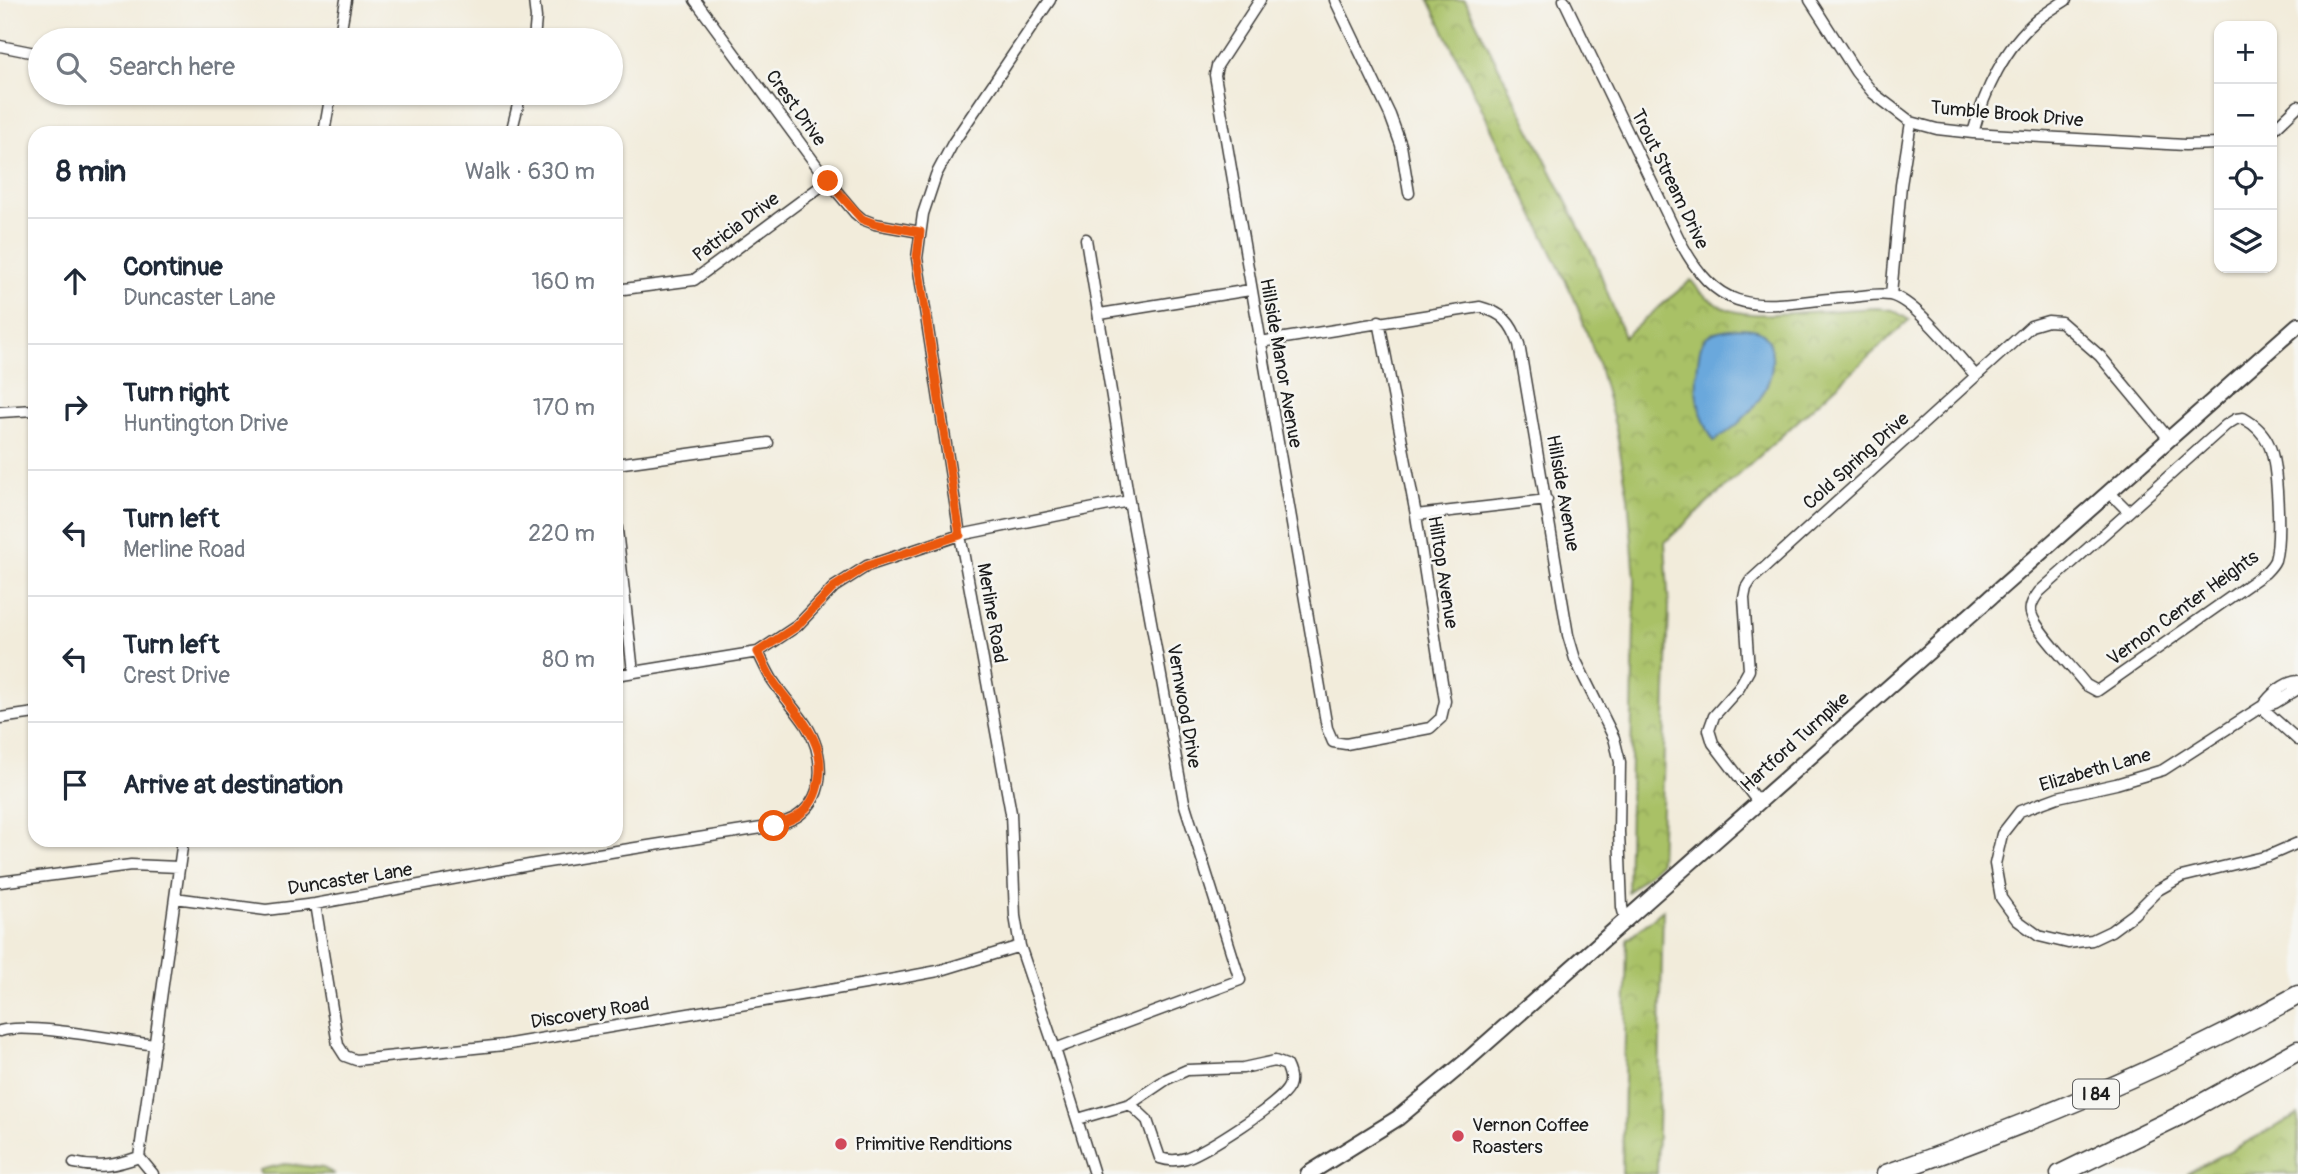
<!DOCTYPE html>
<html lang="en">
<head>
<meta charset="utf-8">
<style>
	:root { --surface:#fff; --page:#f6f6f7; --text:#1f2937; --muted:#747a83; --line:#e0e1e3 }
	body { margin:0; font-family:Pangolin,sans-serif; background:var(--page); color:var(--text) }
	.controls { position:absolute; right:21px; top:21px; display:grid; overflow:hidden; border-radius:14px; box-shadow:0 2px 5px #0004 }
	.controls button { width:63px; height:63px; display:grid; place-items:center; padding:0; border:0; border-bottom:2px solid var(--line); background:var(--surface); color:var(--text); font:35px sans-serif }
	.stop { position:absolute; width:21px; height:21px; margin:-16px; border:5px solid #ea580c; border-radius:50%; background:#fff }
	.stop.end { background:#ea580c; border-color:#fff; box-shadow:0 2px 7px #0008 }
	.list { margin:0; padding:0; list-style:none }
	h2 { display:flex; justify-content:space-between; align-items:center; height:91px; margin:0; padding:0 28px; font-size:30px }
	h2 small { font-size:23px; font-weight:400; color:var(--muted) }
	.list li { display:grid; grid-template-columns:46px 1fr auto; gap:21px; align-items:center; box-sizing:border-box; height:126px; padding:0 28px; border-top:2px solid var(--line) }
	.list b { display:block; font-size:26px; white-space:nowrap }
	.list p { margin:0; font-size:23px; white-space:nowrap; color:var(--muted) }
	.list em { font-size:23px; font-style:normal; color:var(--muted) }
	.icon { flex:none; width:38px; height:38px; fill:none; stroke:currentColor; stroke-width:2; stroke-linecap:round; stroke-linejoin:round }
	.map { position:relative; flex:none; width:2298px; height:1174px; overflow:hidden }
	.search { position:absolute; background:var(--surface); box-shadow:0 2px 5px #0004; left:28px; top:28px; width:595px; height:77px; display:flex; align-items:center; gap:18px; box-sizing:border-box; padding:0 24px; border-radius:38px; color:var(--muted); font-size:26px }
	.panel { position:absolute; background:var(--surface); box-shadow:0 2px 5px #0004; left:28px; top:126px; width:595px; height:721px; border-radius:21px }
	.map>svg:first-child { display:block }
</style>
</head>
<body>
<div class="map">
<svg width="2298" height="1174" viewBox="0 0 2298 1174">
	<defs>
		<pattern id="park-crowns" width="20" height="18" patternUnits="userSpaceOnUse" patternTransform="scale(1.75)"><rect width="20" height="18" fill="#a9c166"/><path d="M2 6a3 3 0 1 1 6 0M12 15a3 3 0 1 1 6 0" fill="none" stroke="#91a558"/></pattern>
	</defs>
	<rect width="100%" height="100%" fill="#f6f6f2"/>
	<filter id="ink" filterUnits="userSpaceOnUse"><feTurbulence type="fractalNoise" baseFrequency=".0143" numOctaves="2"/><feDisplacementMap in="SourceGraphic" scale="14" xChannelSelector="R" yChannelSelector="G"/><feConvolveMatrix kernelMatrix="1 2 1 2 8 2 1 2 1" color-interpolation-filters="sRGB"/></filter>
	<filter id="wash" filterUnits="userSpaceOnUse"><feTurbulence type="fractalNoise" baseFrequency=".00686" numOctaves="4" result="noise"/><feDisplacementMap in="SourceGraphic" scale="28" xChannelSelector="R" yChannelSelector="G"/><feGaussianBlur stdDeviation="1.57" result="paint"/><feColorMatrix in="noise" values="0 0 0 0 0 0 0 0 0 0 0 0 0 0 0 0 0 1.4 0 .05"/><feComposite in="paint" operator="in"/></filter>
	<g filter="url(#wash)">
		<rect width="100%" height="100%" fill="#f2ecdb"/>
		<!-- grass -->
		<path fill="#a9c166" stroke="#626e41" stroke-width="2" d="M284,1164L323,1168L335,1174H261L260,1170Z"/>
		<!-- park -->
		<path fill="url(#park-crowns)" stroke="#626e41" stroke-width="2" d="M1429,0H1465L1595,259L1624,337L1691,280C1721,322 1760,315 1806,312C1830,311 1854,309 1877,308L1893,310L1909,320L1665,542L1669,608L1660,863L1628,892L1635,579L1628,497L1616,429L1598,363L1574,298Z
			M1663,910L1657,1174H1622L1627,940Z
			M2298,1115V1174H2186Z"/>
		<!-- water -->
		<path fill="#6aa8dc" stroke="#43627c" stroke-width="2" d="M1738,328C1755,328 1767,329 1771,348C1779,387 1746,422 1714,441C1706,430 1699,409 1697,395C1696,383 1697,344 1706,337C1715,330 1728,329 1738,328Z"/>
	</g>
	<g filter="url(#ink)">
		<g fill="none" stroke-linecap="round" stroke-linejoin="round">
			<!-- street casing -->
			<g stroke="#3c3b39" stroke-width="13">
				<path id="street" d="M695,0L828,181L855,213L862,219L875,224L920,232
					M1050,0L953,143L936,175L923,214L917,258L960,535L1011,813L1015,916L1020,946L1055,1049L1094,1174
					M1260,0L1217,66L1215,75L1327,728L1333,742L1346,744L1430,728L1441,718L1445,701L1416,515L1379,321
					M1335,0L1390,115L1401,145L1409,193
					M1564,0L1679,239C1724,328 1769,302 1852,297C1864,296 1879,293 1890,295C1915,300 1957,355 1975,375
					M1810,0L1856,72L1873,93L1911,122L1937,129L1973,133L2185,145L2219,144
					M214,40H228
					M339,40L346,0
					M534,40L536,18L534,0
					M0,46L40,54
					M2272,131L2298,106
					M324,133L331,93
					M511,133L521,93
					M1973,133C1984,92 2005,46 2038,19C2047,12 2057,6 2066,0
					M616,290L694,280L828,181
					M1891,295L1901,185L1911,122
					M1100,314L1250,290
					M1260,342L1480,307C1503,313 1511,322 1519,344L1568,635L1575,659L1614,738L1620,762L1619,832L1622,907L1625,918
					M0,412L35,410
					M2243,418C2254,424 2264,433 2269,445C2278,464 2281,540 2275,560C2273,565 2269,569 2265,573L2097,691L2086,685C2074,669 2035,630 2031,613C2029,605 2035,598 2039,592L2226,425L2236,419Z
					M616,464L768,443
					M2109,492L2128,511
					M1416,515L1547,500
					M616,521L633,672
					M616,675L758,652L797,626L834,587L867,566L960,535L1129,501
					M2298,689L2275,703L2261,707L2163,770L2116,784L2058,797L2020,811L2002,834L1995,864L2001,898L2017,920L2039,936L2068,943L2092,940L2111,931L2134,914L2158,890L2181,877L2268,856L2298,843
					M2261,707L2298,740
					M2262,707C2270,695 2284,682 2298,681
					M0,718L35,713
					M1758,802L1713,743L1709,730L1714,716L1739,688L1749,670L1744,598L1746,588L1751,580L2031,326L2048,321L2061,322L2100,356L2169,439
					M0,882L131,865L179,867
					M175,898L266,910L315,904L535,864L774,826C782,823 793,820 799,815C828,794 823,752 806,725C796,710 783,696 773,681C767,672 763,662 758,652
					M315,904L338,1045L345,1056L356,1060L504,1045L895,979L938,971L1020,946
					M0,1031C27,1022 122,1041 155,1045
					M1055,1049L1240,980L1184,802L1129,501L1086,239
					M1078,1119L1130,1104L1167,1079L1187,1070L1243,1068L1275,1061L1286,1065C1289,1071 1292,1079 1289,1086C1283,1103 1205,1151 1186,1158C1177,1161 1169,1161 1160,1158L1147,1120L1130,1104
					M74,1163C99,1169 116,1165 139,1157
					M153,1174L139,1157L183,840"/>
			</g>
			<!-- secondary casing -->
			<g stroke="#3c3b39" stroke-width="18">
				<path id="secondary" d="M1308,1174L1398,1118L1464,1063L2298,325"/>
			</g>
			<!-- highway casing -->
			<g stroke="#3c3b39" stroke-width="21">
				<path id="highway" d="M1886,1174C2028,1125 2167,1068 2298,995
					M2060,1174L2177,1117L2298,1050"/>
			</g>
			<!-- street -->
			<use href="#street" stroke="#fff" stroke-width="10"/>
			<!-- secondary -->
			<use href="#secondary" stroke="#fff" stroke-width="14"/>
			<!-- highway -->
			<use href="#highway" stroke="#fff" stroke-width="18"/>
		</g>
	</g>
	<g fill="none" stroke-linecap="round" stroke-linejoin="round" filter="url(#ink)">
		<!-- route -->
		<path stroke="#ea580c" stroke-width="9" d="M774,826C782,823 793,820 799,815C821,799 825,763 814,740C804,718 787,701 773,681C767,672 763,661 758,652L797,626L834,587L867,566L960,535L917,258L920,232L875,224L862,219L828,181"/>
	</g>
	<!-- markers -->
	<g fill="#d1495b" stroke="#f6f6f2" stroke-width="2.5">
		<circle cx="1458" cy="1136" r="7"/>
		<circle cx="841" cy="1144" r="7"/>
	</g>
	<g text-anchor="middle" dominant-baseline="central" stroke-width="5" stroke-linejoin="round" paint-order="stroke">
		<!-- shield labels -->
		<rect fill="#f6f6f2" stroke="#5d5d5c" stroke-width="2" x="2073" y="1079.5" width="46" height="29" rx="5"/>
		<g font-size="18" font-weight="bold" fill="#1c1c1c">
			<text x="2096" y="1094">I 84</text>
		</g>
		<!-- street labels -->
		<g font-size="19" fill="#1c1c1c" stroke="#f6f6f2">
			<text transform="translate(796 108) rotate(54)">Crest Drive</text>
			<text transform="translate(2007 114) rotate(5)">Tumble Brook Drive</text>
			<text transform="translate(1670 179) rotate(64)">Trout Stream Drive</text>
			<text transform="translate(736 227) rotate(-37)">Patricia Drive</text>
			<text transform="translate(1281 363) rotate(80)">Hillside Manor Avenue</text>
			<text transform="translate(1856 461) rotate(-42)">Cold Spring Drive</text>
			<text transform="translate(1563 493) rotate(80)">Hillside Avenue</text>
			<text transform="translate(1443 572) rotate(81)">Hilltop Avenue</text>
			<text transform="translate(2183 608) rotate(-36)">Vernon Center Heights</text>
			<text transform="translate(992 613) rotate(80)">Merline Road</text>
			<text transform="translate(1184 706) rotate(80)">Vernwood Drive</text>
			<text transform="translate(1795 742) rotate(-42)">Hartford Turnpike</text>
			<text transform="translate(2095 770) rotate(-16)">Elizabeth Lane</text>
			<text transform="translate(350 879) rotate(-9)">Duncaster Lane</text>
			<text transform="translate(590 1013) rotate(-9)">Discovery Road</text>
		</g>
		<!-- poi labels -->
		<g font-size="19" fill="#1c1c1c" stroke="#f6f6f2" text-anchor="start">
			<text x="1472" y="1125">Vernon Coffee<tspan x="1472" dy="22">Roasters</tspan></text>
			<text x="855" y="1144">Primitive Renditions</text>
		</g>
	</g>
</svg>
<div class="controls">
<button>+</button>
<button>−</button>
<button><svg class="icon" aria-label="locate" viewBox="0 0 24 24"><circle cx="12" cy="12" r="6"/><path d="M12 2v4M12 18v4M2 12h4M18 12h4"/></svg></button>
<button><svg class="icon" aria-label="layers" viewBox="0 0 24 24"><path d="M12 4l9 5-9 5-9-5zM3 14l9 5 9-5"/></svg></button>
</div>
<div class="stop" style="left:774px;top:826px"></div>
<div class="stop end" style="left:828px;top:181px"></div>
<div class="search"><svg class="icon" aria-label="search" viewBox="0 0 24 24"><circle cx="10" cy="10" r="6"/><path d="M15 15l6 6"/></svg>Search here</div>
<section class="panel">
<h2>8 min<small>Walk · 630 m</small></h2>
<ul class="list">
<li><svg class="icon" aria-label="ahead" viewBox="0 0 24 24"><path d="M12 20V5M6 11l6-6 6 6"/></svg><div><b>Continue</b><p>Duncaster Lane</p></div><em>160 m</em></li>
<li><svg class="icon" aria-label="right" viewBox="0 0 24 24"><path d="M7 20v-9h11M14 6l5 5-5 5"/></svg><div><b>Turn right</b><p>Huntington Drive</p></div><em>170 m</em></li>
<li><svg class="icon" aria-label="left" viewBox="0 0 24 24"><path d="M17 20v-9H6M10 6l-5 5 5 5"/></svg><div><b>Turn left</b><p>Merline Road</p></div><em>220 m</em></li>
<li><svg class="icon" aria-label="left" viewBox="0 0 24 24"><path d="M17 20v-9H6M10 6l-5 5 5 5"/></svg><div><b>Turn left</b><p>Crest Drive</p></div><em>80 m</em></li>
<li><svg class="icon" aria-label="arrive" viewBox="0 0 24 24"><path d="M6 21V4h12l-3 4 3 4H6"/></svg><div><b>Arrive at destination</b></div></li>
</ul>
</section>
</div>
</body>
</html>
